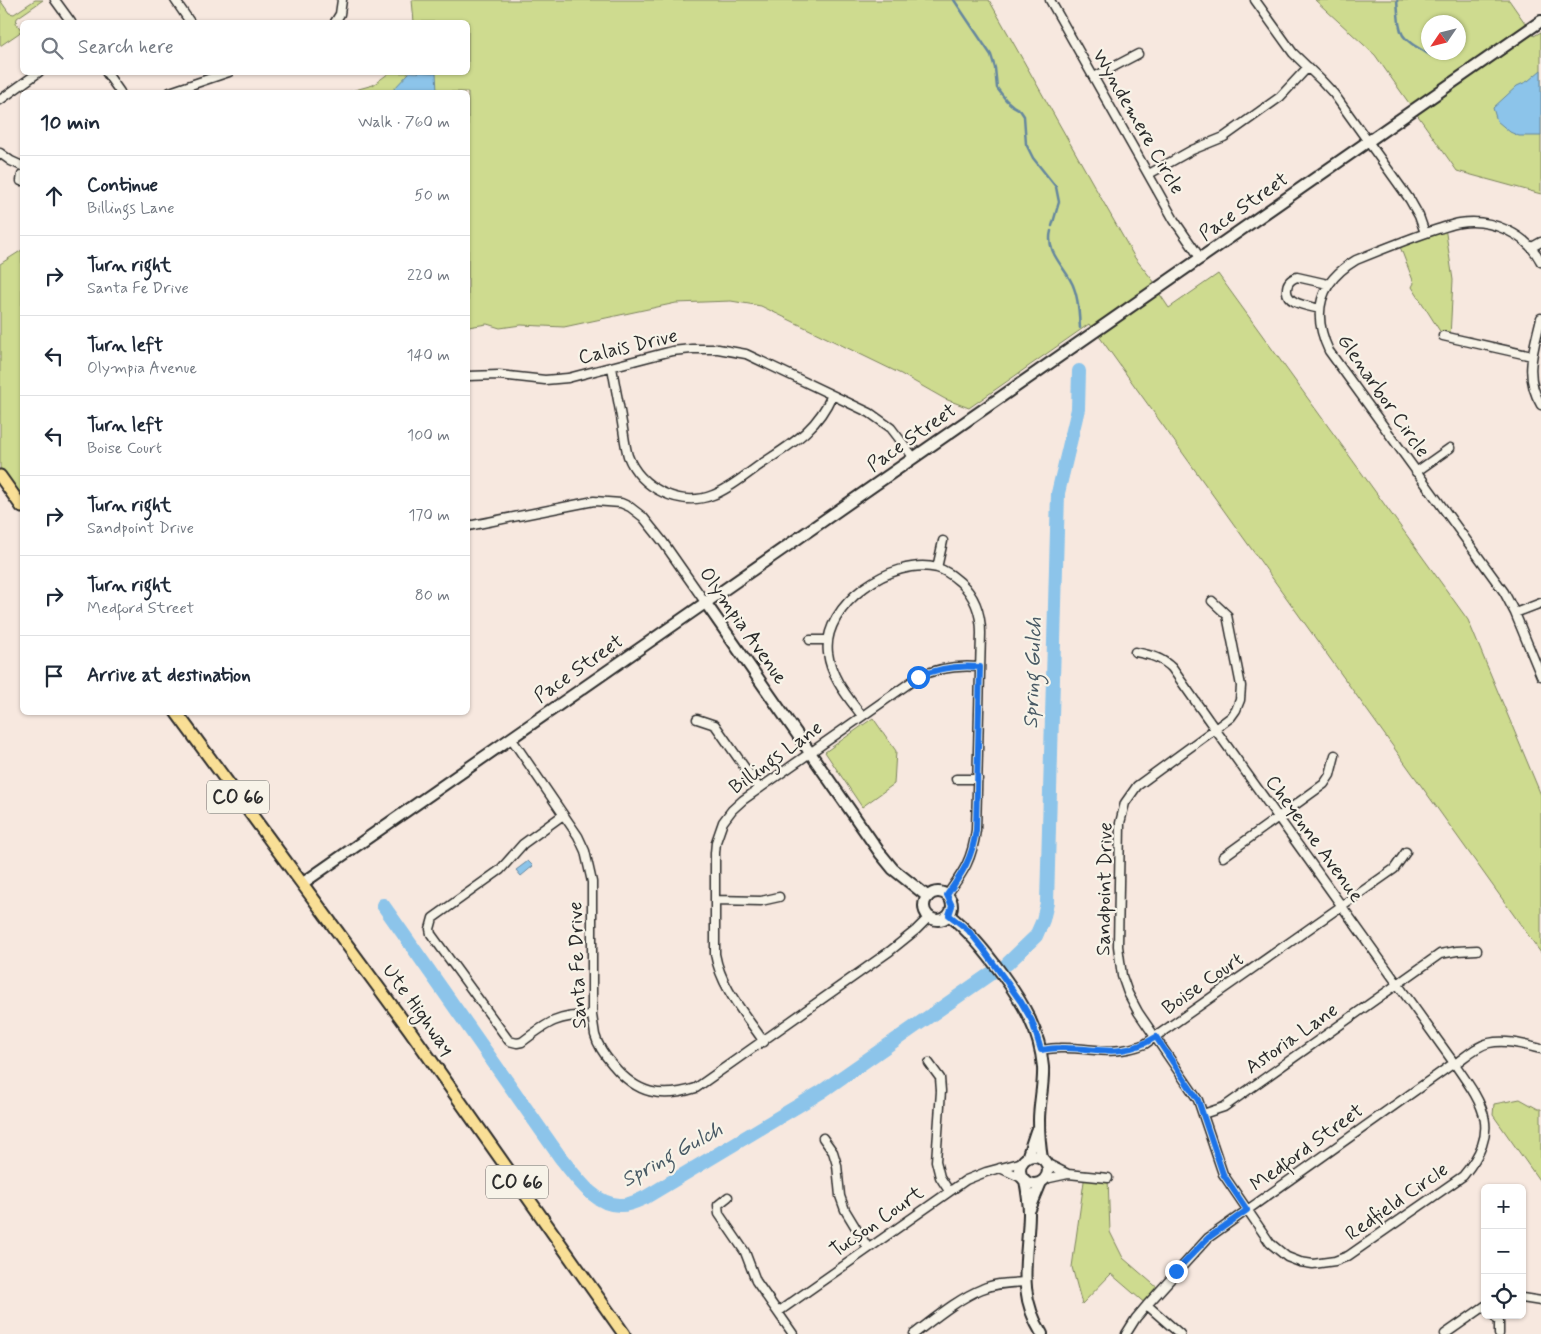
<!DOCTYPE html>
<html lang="en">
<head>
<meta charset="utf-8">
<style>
	:root { --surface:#fff; --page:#f2f2f3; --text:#1f2937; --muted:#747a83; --line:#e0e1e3 }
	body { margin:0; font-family:Mynerve,sans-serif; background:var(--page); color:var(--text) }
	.controls { position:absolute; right:15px; bottom:15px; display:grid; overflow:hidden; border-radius:8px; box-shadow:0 1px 4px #0004 }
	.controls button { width:45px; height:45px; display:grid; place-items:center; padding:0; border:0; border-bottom:1px solid var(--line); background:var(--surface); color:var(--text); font:25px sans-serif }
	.compass { position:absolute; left:1421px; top:15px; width:45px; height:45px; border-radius:50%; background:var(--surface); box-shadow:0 1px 4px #0004; rotate:235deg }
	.stop { position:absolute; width:15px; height:15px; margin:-11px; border:4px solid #1a73e8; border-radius:50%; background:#fff }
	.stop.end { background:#1a73e8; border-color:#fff; box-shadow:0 1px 5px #0008 }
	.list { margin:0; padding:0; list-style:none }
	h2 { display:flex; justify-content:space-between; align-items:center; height:65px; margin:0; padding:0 20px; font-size:21px }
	h2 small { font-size:16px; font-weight:400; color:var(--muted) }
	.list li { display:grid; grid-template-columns:32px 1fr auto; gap:15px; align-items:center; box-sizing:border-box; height:80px; padding:0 20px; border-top:1px solid var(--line) }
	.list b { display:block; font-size:19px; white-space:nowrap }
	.list p { margin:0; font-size:16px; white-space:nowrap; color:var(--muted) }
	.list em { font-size:16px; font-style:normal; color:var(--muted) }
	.icon { flex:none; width:28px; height:28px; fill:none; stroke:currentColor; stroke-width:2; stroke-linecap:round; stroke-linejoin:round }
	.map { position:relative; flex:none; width:1541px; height:1334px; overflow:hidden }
	.search { position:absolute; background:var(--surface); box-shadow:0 1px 4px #0004; left:20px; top:20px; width:450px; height:55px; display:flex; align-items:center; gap:12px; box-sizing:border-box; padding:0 18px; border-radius:8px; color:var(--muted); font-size:19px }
	.panel { position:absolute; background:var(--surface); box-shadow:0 1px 4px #0004; left:20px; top:90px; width:450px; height:625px; border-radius:8px }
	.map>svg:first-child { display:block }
</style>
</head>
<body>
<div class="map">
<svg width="1541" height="1334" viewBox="0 0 1541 1334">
	<rect width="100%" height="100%" fill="#f7e8df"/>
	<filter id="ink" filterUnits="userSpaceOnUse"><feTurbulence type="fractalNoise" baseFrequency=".02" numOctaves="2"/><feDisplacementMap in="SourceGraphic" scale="10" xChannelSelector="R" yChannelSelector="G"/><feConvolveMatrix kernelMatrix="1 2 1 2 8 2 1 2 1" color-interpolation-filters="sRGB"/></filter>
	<g filter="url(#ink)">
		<!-- green -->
		<path fill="#cedb8f" stroke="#7c835d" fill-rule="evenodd" d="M0,0L9,13L14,14L35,0H43L17,18L16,23L22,31L0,46Z
			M412,0H989L1135,258L1159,288L1157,290L1169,308L1218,274L1468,620L1541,795V953L1096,332L1095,333L1089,324L969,408L945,399L901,374L761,306L731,301L676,303L564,327L521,325L500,328L487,324L468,327V92H348L373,85L389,73L468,72V22H414Z
			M1315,0H1509L1534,36L1541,32V194L1457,171L1375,55ZM1428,22H1458V52H1428Z
			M1445,227L1453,280L1450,337L1443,336L1412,287L1414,283L1399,244Z
			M22,250V491L14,496L0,476V264Z
			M873,718L896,751L894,784L862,807L825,752Z
			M1520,1099L1538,1109H1541V1183L1493,1115L1494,1104Z
			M1085,1174L1108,1178L1110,1232L1123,1258L1160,1290L1147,1305L1111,1274L1082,1304L1072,1267Z"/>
		<!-- water -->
		<path fill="#8cc4ea" stroke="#65879e" d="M1541,70V136H1519L1510,132L1497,121L1493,108L1517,86L1528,81Z
			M410,72L436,73L437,92H391Z
			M528,861L533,866L521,876L516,870Z"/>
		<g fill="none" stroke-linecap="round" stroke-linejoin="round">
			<!-- stream -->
			<path stroke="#65879e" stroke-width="2.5" d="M954,0L991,55L995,68L997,88L1006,100L1013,106L1020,110L1024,116L1026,144L1033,158L1056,187L1059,202L1052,226
				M1397,0C1400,39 1398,36 1432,56
				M1051,231C1045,254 1068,269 1074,288C1079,300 1079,315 1080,328"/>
			<!-- river -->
			<path stroke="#8cc4ea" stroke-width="14" d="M383,905L560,1157C575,1175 593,1205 620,1205C628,1206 639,1200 646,1197L821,1092L990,974
				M1007,964L1036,936L1043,920L1047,903L1058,493L1078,409L1079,371"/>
			<!-- street casing -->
			<g stroke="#2b2b2b" stroke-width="11">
				<path id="street" d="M55,0L71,22
					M175,0L190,22
					M1050,0L1174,220L1201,259
					M1255,0L1293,53L1321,80L1334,94L1410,200L1419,216L1425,233
					M335,22L340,14L342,0
					M106,72L120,92
					M1094,77L1138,54
					M170,92L229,72
					M0,100L39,72
					M0,153L11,161L22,166
					M1149,174L1192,150L1224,137L1280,97L1308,67
					M21,181L22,175
					M1532,247L1541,242
					M1541,262C1527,234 1491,218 1460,223C1453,224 1445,227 1438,229C1410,238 1383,249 1356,260C1319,282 1311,313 1329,351L1504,592L1515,613L1541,676
					M1320,309C1309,306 1285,304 1287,289C1287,283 1291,279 1297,277L1328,284
					M1541,318C1534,349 1523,375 1541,405
					M1443,336L1532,356
					M612,367C615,386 619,404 622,423C624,434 625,446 628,456C640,488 680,508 713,495C729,489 743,477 757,467C789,445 816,432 832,395
					M468,376L499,375L545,380L568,378L672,351L692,349H718L746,354L870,413L891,428L914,458
					M1416,472L1450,448
					M468,526L594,501L621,503L630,507L643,517L663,542L705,602
					M937,568L943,541
					M1515,613L1541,603
					M810,640H827
					M1135,652C1150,655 1161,657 1172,668L1210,722L1220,736L1454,1063C1484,1106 1502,1129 1463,1176L1348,1256L1335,1261L1313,1264L1300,1262L1287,1257L1270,1243L1223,1174L1198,1100L1138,1012L1128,993L1122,976L1118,946L1120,823L1125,803L1137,786L1215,729L1231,717L1236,710L1240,700L1241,686L1227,615L1212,601
					M862,716C848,697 831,678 828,653C822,605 893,556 937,568C946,570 953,576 960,582C975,596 981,612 981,633L976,830C972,860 964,871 947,895
					M697,719L715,725L759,788
					M511,738L578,836L585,851L592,882V1015C593,1022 594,1028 595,1035C598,1046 605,1056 613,1065C637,1094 661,1099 696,1088L890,951L916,930L929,917
					M956,779H978
					M563,815L523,844L500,870L433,918L430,929L431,934L509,1041L517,1043L522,1042C548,1022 558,1015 592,1015
					M1223,857L1324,784L1330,775L1335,755
					M715,900L761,901L779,897
					M764,1042C745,1014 721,988 715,954V853L716,842L723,822L732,810L743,800L918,677C939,667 958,665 980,667
					M1041,1050C1047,1049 1054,1048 1060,1048C1092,1047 1112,1057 1145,1044L1394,869L1406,852
					M929,1063L940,1078L941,1091L936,1161L940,1177L949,1191
					M1455,1064C1465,1057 1476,1046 1489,1043C1506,1039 1525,1045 1541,1049
					M1203,1114L1224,1107L1440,954L1457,951L1477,950
					M823,1138L833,1152L837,1165L840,1196L845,1210L868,1248
					M1046,1163L1068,1174
					M1000,1168L1022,1178
					M1045,1179L1068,1174L1108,1178
					M728,1197L718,1205L719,1214L745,1252L756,1281L793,1334
					M1522,1298L1541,1301
					M1147,1305L1180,1334
					M778,1312L966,1180L986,1172L1023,1162
					M1494,1315L1499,1322V1334
					M914,1334C934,1319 959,1298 982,1289C995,1283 1010,1283 1024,1282
					M1126,1334L1136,1318L1147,1305L1208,1238L1454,1063
					M1445,1334L1485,1306"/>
			</g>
			<!-- secondary casing -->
			<g stroke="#2b2b2b" stroke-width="14">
				<path id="secondary" d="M705,602L880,853L893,869L928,897
					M303,883L1541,21
					M924 906a14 14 0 1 1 28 0a14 14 0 1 1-28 0Z
					M949,915C970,932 986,952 1002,974C1023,1003 1040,1031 1043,1067C1044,1085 1039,1103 1039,1120C1039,1133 1040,1146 1042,1158
					M1020 1170a14 14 0 1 1 28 0a14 14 0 1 1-28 0Z
					M1027,1158L1036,1131
					M1025,1180C1027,1191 1029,1203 1029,1214C1028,1259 1016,1292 1042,1334
					M1030,1209L1041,1182"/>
			</g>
			<!-- primary casing -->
			<g stroke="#2b2b2b" stroke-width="15">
				<path id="primary" d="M0,476L22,507
					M176,712L409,1029L624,1334"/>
			</g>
			<!-- street -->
			<use href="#street" stroke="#f7f3e8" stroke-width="8"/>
			<!-- secondary -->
			<use href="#secondary" stroke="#f7f3e8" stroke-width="10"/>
			<!-- primary -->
			<use href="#primary" stroke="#f9df96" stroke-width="11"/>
		</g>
	</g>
	<g fill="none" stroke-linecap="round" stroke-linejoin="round" filter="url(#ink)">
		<!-- route -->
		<path stroke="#1a73e8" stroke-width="6" d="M918,677C939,667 958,665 980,667L976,830C972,859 963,872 947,895L952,906L949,915L968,930L984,950L1021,1002L1032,1021L1041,1050C1047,1049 1054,1048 1060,1048C1099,1047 1119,1060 1156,1037L1198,1100L1223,1174L1247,1210L1208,1238L1176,1271"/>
	</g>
	<g text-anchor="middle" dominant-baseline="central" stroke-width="4.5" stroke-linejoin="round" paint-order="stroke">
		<!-- shield labels -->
		<g fill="#f7f3e8" stroke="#686764" stroke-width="1">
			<rect x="207" y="780.5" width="62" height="33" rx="4"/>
			<rect x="486" y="1165.5" width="62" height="33" rx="4"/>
		</g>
		<g font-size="19" font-weight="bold" fill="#2b2b2b">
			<text x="238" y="797">CO 66</text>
			<text x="517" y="1182">CO 66</text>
		</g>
		<!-- street labels -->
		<g font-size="20" fill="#2b2b2b" stroke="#f7f3e8">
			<text transform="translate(1138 122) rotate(60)">Wyndemere Circle</text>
			<text transform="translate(1244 207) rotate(-35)">Pace Street</text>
			<text transform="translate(628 347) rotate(-13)">Calais Drive</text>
			<text transform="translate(1383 396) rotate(55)">Glenarbor Circle</text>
			<text transform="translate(912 438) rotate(-35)">Pace Street</text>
			<text transform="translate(743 626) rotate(55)">Olympia Avenue</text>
			<text transform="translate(579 669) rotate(-35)">Pace Street</text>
			<text transform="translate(776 758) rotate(-36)">Billings Lane</text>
			<text transform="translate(1314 839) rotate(54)">Cheyenne Avenue</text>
			<text transform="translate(1105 889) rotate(-89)">Sandpoint Drive</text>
			<text transform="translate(578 965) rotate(-92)">Santa Fe Drive</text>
			<text transform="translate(1203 984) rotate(-35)">Boise Court</text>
			<text transform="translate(418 1010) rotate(54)">Ute Highway</text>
			<text transform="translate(1292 1039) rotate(-35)">Astoria Lane</text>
			<text transform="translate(1307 1148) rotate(-36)">Medford Street</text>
			<text transform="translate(1397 1202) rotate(-35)">Redfield Circle</text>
			<text transform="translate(877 1222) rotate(-35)">Tucson Court</text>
		</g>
		<!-- water labels -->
		<g font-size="21" font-style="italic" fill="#485964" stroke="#f7f3e8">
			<text transform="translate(1033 673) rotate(-88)">Spring Gulch</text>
			<text transform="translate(672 1155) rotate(-29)">Spring Gulch</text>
		</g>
	</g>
</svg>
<div class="controls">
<button>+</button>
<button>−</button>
<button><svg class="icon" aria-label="locate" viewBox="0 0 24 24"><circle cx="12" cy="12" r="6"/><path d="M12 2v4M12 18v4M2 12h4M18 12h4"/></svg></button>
</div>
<svg class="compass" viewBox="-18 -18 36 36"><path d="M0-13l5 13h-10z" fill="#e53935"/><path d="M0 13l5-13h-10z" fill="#747a83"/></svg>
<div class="stop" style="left:918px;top:677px"></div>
<div class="stop end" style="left:1176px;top:1271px"></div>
<div class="search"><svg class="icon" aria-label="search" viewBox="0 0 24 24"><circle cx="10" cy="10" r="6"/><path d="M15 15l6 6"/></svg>Search here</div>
<section class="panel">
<h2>10 min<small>Walk · 760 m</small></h2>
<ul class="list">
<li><svg class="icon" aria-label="ahead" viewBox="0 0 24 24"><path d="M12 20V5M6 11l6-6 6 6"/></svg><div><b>Continue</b><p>Billings Lane</p></div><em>50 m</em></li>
<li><svg class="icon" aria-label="right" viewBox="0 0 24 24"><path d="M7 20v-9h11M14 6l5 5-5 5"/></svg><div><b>Turn right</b><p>Santa Fe Drive</p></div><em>220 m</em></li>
<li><svg class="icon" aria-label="left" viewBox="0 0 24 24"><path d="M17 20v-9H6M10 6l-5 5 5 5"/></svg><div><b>Turn left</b><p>Olympia Avenue</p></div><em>140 m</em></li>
<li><svg class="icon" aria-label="left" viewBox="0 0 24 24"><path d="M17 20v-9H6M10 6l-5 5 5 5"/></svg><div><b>Turn left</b><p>Boise Court</p></div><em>100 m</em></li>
<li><svg class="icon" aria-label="right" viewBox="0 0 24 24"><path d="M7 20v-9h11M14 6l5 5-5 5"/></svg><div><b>Turn right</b><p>Sandpoint Drive</p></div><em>170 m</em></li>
<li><svg class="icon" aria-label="right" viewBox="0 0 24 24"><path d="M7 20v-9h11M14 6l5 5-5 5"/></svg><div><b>Turn right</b><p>Medford Street</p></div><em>80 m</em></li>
<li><svg class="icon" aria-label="arrive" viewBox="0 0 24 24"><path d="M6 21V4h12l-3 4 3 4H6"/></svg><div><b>Arrive at destination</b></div></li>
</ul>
</section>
</div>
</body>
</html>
